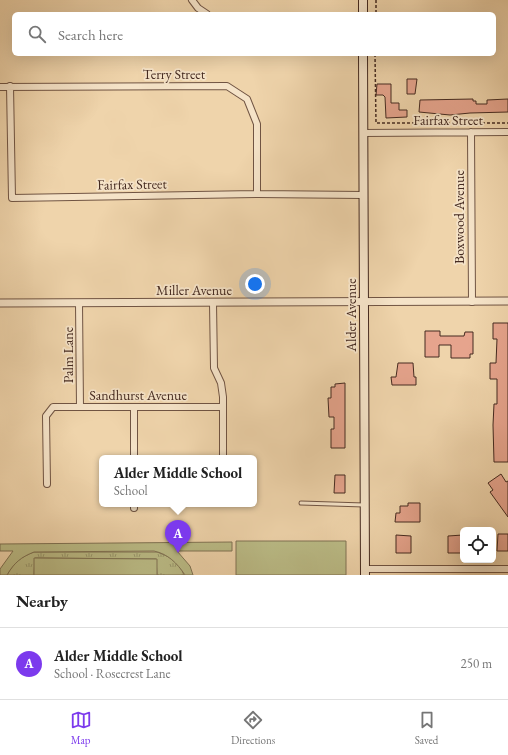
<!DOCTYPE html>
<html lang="en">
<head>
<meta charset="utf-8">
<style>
	:root { --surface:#fff; --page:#f2f2f2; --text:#222; --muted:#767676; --line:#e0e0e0; --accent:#7c3aed }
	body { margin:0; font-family:"EB Garamond",serif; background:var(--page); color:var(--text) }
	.controls { position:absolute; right:12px; bottom:12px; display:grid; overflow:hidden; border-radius:6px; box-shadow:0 4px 16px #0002 }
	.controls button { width:36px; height:36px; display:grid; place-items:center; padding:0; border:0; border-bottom:1px solid var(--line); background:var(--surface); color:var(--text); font:20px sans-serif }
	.you { position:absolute; left:255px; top:284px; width:14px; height:14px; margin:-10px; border:3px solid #fff; border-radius:50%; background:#1a73e8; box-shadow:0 0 0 6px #1a73e833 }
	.badge { display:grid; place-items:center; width:26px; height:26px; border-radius:50%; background:var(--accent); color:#fff; font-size:13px; font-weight:700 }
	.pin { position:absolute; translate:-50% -33px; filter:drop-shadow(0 1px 2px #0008) }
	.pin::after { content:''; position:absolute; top:21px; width:14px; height:12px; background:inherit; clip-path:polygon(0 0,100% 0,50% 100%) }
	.popup { position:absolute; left:99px; top:455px; width:158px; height:52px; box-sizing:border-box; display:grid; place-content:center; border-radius:6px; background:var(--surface); filter:drop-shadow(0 1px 3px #0005); font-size:13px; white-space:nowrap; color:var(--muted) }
	.popup b { font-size:15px; color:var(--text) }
	.popup::after { content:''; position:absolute; left:50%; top:100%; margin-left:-8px; border:8px solid transparent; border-top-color:var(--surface) }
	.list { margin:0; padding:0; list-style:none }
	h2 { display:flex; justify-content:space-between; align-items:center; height:52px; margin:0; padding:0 16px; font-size:17px }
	h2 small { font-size:13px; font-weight:400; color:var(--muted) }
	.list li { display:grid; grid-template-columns:26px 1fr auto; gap:12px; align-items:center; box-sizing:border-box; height:72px; padding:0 16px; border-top:1px solid var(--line) }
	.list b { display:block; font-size:15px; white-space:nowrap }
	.list p { margin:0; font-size:13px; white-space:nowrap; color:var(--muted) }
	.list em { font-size:13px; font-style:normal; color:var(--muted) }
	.icon { flex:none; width:22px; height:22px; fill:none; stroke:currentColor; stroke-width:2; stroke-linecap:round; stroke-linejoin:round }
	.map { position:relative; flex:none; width:508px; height:575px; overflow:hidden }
	.search { position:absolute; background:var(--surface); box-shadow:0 4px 16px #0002; left:12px; right:12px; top:12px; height:44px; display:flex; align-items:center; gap:10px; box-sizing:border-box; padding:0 14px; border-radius:6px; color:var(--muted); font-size:15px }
	.sheet { height:124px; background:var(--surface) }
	nav { display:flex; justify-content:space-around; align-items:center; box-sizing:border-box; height:56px; border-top:1px solid var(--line); background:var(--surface); font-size:11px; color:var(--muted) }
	nav a { display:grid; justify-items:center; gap:2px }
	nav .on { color:var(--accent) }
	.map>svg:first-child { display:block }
</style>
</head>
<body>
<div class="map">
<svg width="508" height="575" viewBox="0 0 508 575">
	<defs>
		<pattern id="grass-tufts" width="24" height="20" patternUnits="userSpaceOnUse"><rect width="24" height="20" fill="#bbbc87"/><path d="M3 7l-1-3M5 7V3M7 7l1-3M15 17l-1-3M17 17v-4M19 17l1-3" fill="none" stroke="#9a996e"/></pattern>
	</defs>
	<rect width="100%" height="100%" fill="#efd4ab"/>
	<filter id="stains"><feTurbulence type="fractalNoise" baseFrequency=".005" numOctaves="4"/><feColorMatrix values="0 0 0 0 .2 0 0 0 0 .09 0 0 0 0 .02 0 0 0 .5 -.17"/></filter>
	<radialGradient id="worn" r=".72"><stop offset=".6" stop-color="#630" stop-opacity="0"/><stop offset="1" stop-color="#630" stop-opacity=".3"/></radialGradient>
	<!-- grass -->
	<path fill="url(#grass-tufts)" stroke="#807354" d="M34,552H157C169,556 179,562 184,575H157L156,559L35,558L34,575H7C14,562 21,557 34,552Z"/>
	<!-- garden -->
	<path fill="#bbbc87" stroke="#807354" d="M236,541H346V575H236Z
		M232,542V551H177L190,566L193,575H185C177,563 168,554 154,551L34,552C21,557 14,563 7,575H0V569L13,551H0V544Z
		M34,558L157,559V575H34Z"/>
	<!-- building -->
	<path fill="#e6a48d" stroke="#452a20" d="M407,79H417L415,94H407Z
		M377,84H391V103H399V110H407V117L386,118L385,97L383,95H376Z
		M473,99V101H476V104H487V100L508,99V112L470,113L450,115L419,112L420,100Z
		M493,323H508V462H494L493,425L494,404H497V379H490V363H496L497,339H493Z
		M425,331H440V336H464L465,332H473V354H470V358H451V345H439V357H425Z
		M398,363H413L414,377H416V385H392L391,377H396Z
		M345,383V448H331V429H334V417H329L328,398H331V387H335V384Z
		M501,474L506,482L508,481V517L490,492L493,490L488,483Z
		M335,475H345V493H334Z
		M408,503H420V522H395L396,513H400V506H408Z
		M498,534H508V551H497Z
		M396,535L411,536V553H396Z
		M463,535V553H448V536Z"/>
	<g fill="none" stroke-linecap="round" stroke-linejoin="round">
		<!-- service casing -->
		<g stroke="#705443" stroke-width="5">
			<path id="service" d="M301,503L364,505"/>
		</g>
		<!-- minor casing -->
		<g stroke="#705443" stroke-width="8">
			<path id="minor" d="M192,0L198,8L207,14
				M10,86L12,198L257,194L363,195
				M0,87L227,86L247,99L257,124V194
				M471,132L472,302
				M363,133L508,132
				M79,303L80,407
				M213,303L214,368L221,383L223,397V458
				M134,407V458
				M47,484L46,416L53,407H223
				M134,504V508
				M365,569H508"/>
		</g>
		<!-- tertiary casing -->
		<g stroke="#705443" stroke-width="9">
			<path id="tertiary" d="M0,303L508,301"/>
		</g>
		<!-- secondary casing -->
		<g stroke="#452a20" stroke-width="10">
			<path id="secondary" d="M363,0V14
				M363,54L365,575"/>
		</g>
		<!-- path -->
		<path stroke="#452a20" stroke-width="1.5" stroke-dasharray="3 2" stroke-linecap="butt" d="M376,0V14
			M375,54L376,123H508"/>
		<!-- service -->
		<use href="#service" stroke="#f5e3c8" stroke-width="3"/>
		<!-- minor -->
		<use href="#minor" stroke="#f5e3c8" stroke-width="6"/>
		<!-- tertiary -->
		<use href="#tertiary" stroke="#f5e3c8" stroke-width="7"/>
		<!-- secondary -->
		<use href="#secondary" stroke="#f5e3c8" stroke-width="8"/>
	</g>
	<g text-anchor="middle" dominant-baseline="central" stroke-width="3.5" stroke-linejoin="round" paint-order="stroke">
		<!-- street labels -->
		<g font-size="14" fill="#452a20" stroke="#f5e3c8">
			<text x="174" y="74">Terry Street</text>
			<text x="448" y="120">Fairfax Street</text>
			<text transform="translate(132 184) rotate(-1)">Fairfax Street</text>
			<text transform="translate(459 217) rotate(-90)">Boxwood Avenue</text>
			<text x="194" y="290">Miller Avenue</text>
			<text transform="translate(351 315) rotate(-90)">Alder Avenue</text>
			<text transform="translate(68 355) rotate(-90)">Palm Lane</text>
			<text x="138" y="395">Sandhurst Avenue</text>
		</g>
	</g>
	<rect width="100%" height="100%" filter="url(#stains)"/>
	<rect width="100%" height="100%" fill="url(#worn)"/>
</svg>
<div class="controls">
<button><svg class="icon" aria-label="locate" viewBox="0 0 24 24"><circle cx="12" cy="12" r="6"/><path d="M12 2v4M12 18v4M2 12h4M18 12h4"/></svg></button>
</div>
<div class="you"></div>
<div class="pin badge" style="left:178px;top:553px">A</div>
<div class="popup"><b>Alder Middle School</b>School</div>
<div class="search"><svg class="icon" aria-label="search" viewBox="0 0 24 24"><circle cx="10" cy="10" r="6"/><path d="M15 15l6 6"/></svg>Search here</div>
</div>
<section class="sheet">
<h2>Nearby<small></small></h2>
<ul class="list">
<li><span class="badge">A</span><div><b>Alder Middle School</b><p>School · Rosecrest Lane</p></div><em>250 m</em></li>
</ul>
</section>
<nav>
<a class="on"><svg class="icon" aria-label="map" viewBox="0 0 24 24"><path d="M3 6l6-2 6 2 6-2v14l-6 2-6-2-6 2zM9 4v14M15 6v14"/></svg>Map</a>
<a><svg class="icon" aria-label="directions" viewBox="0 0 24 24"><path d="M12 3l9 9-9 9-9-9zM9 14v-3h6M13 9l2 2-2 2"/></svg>Directions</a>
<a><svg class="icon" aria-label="saved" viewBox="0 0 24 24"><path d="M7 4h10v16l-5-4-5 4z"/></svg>Saved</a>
</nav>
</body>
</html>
